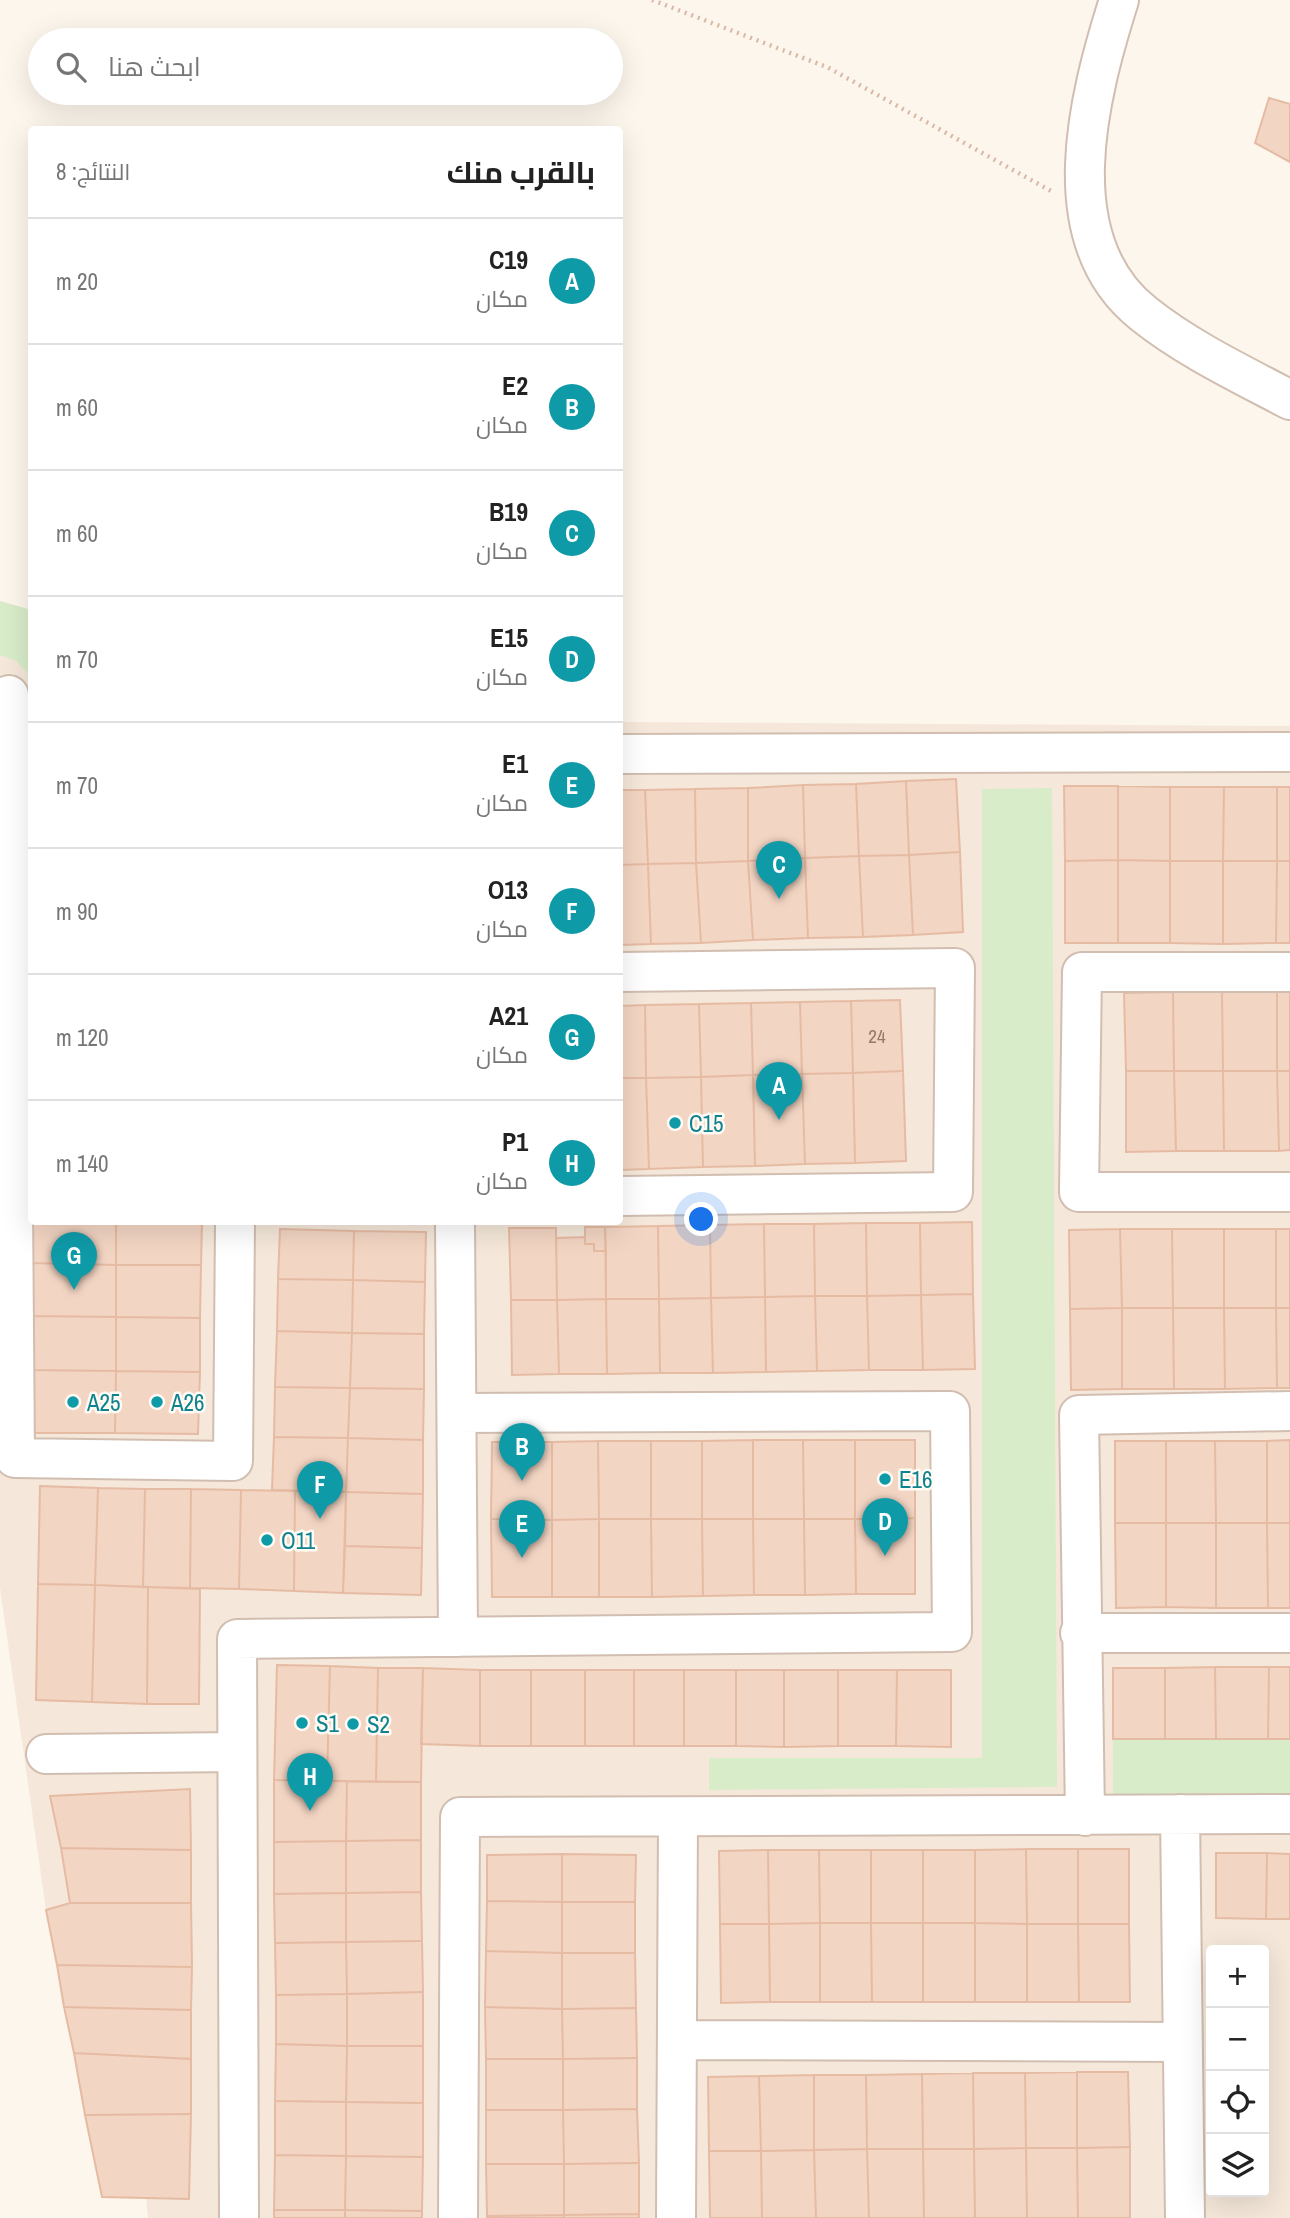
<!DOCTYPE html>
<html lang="ar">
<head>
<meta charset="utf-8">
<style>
	:root { --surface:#fff; --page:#f6f6f6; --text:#222; --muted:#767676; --line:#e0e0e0; --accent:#b45309 }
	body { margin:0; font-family:"Archivo Narrow",Cairo,sans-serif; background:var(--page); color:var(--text); direction:rtl }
	.controls { position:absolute; right:21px; bottom:21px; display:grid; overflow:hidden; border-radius:7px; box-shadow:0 7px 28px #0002 }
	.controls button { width:63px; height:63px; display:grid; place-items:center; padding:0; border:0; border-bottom:2px solid var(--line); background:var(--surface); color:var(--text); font:35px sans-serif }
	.you { position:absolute; left:702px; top:1220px; width:24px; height:24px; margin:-18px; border:5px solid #fff; border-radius:50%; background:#1a73e8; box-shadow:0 0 0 10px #1a73e833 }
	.badge { display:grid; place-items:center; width:46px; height:46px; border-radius:50%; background:var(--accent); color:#fff; font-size:23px; font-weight:700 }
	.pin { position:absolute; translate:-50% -58px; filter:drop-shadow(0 2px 4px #0008) }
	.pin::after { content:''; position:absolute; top:37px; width:24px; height:21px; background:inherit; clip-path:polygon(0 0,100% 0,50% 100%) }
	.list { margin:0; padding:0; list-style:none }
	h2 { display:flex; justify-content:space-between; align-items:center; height:91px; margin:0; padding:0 28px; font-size:30px }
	h2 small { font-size:23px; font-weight:400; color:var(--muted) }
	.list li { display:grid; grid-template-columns:46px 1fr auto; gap:21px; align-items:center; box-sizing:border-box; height:126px; padding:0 28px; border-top:2px solid var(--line) }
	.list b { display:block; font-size:26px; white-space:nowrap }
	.list p { margin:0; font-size:23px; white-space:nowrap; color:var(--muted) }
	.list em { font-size:23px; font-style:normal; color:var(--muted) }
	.icon { flex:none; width:38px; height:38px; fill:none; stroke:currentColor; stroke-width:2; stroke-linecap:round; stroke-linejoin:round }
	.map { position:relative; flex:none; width:1290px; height:2218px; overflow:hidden; direction:ltr }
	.search { position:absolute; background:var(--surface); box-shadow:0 7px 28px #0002; left:28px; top:28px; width:595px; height:77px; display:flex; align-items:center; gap:18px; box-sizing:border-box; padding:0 24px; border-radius:38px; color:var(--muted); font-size:26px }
	.panel { position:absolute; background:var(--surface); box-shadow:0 7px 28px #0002; left:28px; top:126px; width:595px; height:1099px; border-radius:7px; direction:rtl }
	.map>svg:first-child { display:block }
</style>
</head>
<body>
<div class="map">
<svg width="1290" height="2218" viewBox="0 0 1290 2218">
	<rect width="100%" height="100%" fill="#fdf6ec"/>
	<!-- residential -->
	<path fill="#f5e8da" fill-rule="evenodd" d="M0,601L31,610L32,1222H620V722L1290,726V2218H148L146,2198L102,2197L46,1910L0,1588ZM1211,1950H1264V2192H1211Z"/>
	<!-- green -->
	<path fill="#d8ecc9" d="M0,601L31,610V677L16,661L0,655Z
		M1052,788L1057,1787L709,1790V1758H982V789Z
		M1113,1739H1290V1794H1113Z"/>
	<!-- building -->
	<path fill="#f3d5c3" stroke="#e6bba3" stroke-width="2" d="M1269,98L1290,104V162L1255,143Z
		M956,779L960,852L909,855L906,781Z
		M906,781L909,855L859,856L856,784Z
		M856,784L859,856L805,858L803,785Z
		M803,785L805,858L748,861V788Z
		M1064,786H1118V860L1065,861Z
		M1118,786L1170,787V861L1118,860Z
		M1170,787H1224L1223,861H1170Z
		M1224,787H1277V861H1223Z
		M1277,787H1290V861H1277Z
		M748,788V861L696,863L695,789Z
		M695,789L696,863L648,864L645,790Z
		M620,790H645L648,864L620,865Z
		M960,852L963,932L913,935L909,855Z
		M909,855L913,935L863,937L859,856Z
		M859,856L863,937L808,938L805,858Z
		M805,858L808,938L753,940L748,861Z
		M1118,860V943H1065V861Z
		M1118,860L1170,861V943H1118Z
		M748,861L753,940L701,943L696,863Z
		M1170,861H1223V944L1170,943Z
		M1223,861H1277L1276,943L1223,944Z
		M1277,861H1290V943H1276Z
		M696,863L701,943L651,944L648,864Z
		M648,864L651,944L620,945V865Z
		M1290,991V1071H1277V992Z
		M1173,992L1174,1071H1126L1124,993Z
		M1173,992H1222L1223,1071H1174Z
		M1222,992H1277V1071H1223Z
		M900,1000L903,1071L853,1073L851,1001Z
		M851,1001L853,1073L802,1074L800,1002Z
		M800,1002L802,1074L753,1075L751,1003Z
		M751,1003L753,1075L701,1077L699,1004Z
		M699,1004L701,1077L646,1078L645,1005Z
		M645,1005L646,1078H620V1006Z
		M903,1071L906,1161L855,1163L853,1073Z
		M1126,1071H1174L1176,1151L1126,1152Z
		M1174,1071H1223L1224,1151H1176Z
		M1223,1071H1277L1279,1151H1224Z
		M1277,1071H1290V1150L1279,1151Z
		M853,1073L855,1163L805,1164L802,1074Z
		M802,1074L805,1164L755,1166L753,1075Z
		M753,1075L755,1166L703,1167L701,1077Z
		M701,1077L703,1167L649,1169L646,1078Z
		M620,1078H646L649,1169L620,1170Z
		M32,1222H116V1265L31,1263Z
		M116,1222H202L201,1265H116Z
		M972,1222L973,1294L921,1295L920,1223Z
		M866,1223L867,1296H815L814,1224Z
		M866,1223H920L921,1295L867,1296Z
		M764,1224L765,1297L711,1298L710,1225Z
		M764,1224H814L815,1296L765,1297Z
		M710,1225L711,1298L659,1299L658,1226Z
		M658,1226L659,1299H606L605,1227Z
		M585,1227H605L606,1251H594V1244H585Z
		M509,1228H556L557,1300H511Z
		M280,1229L354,1231L353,1280L278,1279Z
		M1120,1229L1122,1308L1070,1309L1069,1230Z
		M1120,1229H1172L1173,1308H1122Z
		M1172,1229H1224V1308H1173Z
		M1224,1229H1276V1308H1224Z
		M1276,1229H1290V1308H1276Z
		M354,1231L426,1232L425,1282L353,1280Z
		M585,1237V1244H594V1251H606V1299L557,1300L556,1238Z
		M31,1263L116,1265V1317L31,1316Z
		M116,1265H201L200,1318L116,1317Z
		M278,1279L353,1280L352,1333L277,1331Z
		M353,1280L425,1282L424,1334L352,1333Z
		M973,1294L975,1369L923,1370L921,1295Z
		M921,1295L923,1370H869L867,1296Z
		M815,1296L817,1371L766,1372L765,1297Z
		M815,1296H867L869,1370L817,1371Z
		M765,1297L766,1372L713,1373L711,1298Z
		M711,1298L713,1373H660L659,1299Z
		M606,1299L607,1374H559L557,1300Z
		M606,1299H659L660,1373L607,1374Z
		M511,1300H557L559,1374L512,1375Z
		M1122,1308V1389L1071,1390L1070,1309Z
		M1122,1308H1173L1174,1389H1122Z
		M1173,1308H1224L1225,1389H1174Z
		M1224,1308H1276L1277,1388L1225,1389Z
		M1276,1308H1290V1388H1277Z
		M31,1316L116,1317V1371L30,1370Z
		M116,1317L200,1318V1372L116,1371Z
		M277,1331L352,1333L350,1388L275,1387Z
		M352,1333L424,1334V1389L350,1388Z
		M30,1370L116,1371L115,1433H31Z
		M116,1371L200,1372L198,1434L115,1433Z
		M275,1387L350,1388L348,1438L274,1437Z
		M350,1388L424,1389L423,1440L348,1438Z
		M274,1437L348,1438L346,1492L272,1490Z
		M348,1438L423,1440V1494L346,1492Z
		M753,1440V1519H702V1441Z
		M753,1440H803L804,1519H753Z
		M803,1440H855V1519H804Z
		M855,1440H915V1518L855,1519Z
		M1290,1440V1523H1267V1441Z
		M598,1441L599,1519L552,1520V1442Z
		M598,1441H651V1519H599Z
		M651,1441H702V1519H651Z
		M1115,1441H1166V1523H1115Z
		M1166,1441H1215L1216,1523H1166Z
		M1215,1441H1267V1523H1216Z
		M492,1442H552V1520L491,1519Z
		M40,1486L98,1488L95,1585L38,1584Z
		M98,1488L145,1489L143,1587L95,1585Z
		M145,1489H191L190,1588L143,1587Z
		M191,1489L241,1490L239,1589L190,1588Z
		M241,1490L295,1491L294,1591L239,1589Z
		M295,1491L346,1492L343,1593L294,1591Z
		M346,1492L423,1494L422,1548L345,1546Z
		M915,1518V1594H856L855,1519Z
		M491,1519L552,1520V1597H492Z
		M599,1519V1597H552V1520Z
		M599,1519H651L652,1597H599Z
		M651,1519H702L703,1596L652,1597Z
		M702,1519H753L754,1595L703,1596Z
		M753,1519H804L805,1595H754Z
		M804,1519H855L856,1594L805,1595Z
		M1115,1523H1166V1607L1116,1608Z
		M1166,1523H1216V1608L1166,1607Z
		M1216,1523H1267L1268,1608H1216Z
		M1267,1523H1290V1608H1268Z
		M345,1546L422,1548L421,1595L343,1593Z
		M38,1584L95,1585L92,1702L36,1700Z
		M95,1585L148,1587L147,1704L92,1702Z
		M148,1587L200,1589L199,1704H147Z
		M277,1665L330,1666L327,1781L274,1780Z
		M330,1666L378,1668L376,1782L327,1781Z
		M1215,1667L1216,1739H1165V1668Z
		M1215,1667H1269L1268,1739H1216Z
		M1269,1667H1290V1739H1268Z
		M378,1668H423L421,1782H376Z
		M423,1668L480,1670V1746L421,1744Z
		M1113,1668H1165V1739H1113Z
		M480,1670H531V1746H480Z
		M531,1670H585V1746H531Z
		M585,1670H634V1746H585Z
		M634,1670H684V1746H634Z
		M684,1670H736V1746H684Z
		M736,1670H784V1747L736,1746Z
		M784,1670H838V1746L784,1747Z
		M838,1670H897L896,1746H838Z
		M897,1670H951V1747L896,1746Z
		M274,1780L347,1781L346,1841L274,1842Z
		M347,1781L421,1782V1840L346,1841Z
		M190,1789L191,1850L61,1848L50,1796Z
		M421,1840V1892L346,1893V1841Z
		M346,1841V1893L274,1894V1842Z
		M61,1848L191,1850V1903H70Z
		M1026,1849L1027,1924L975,1923V1850Z
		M1026,1849H1078V1924H1027Z
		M1078,1849H1129V1924H1078Z
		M768,1850L769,1924H720L719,1851Z
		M768,1850H819L820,1923L769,1924Z
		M819,1850H871V1923H820Z
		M871,1850H923V1923H871Z
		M923,1850H975V1923H923Z
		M1216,1853H1267L1266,1919L1216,1918Z
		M1267,1853L1290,1854V1919H1266Z
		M562,1854V1902L487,1901V1855Z
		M562,1854L636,1855L635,1902H562Z
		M421,1892L422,1941L346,1942V1893Z
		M346,1893V1942L275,1943L274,1894Z
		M487,1901L562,1902V1953L486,1951Z
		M562,1902H635V1953H562Z
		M70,1903H191L192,1967L57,1965L46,1910Z
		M820,1923V2002H770L769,1924Z
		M820,1923H871L872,2002H820Z
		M871,1923H923V2002H872Z
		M923,1923H975V2002H923Z
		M975,1923L1027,1924V2002H975Z
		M720,1924H769L770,2002L721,2003Z
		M1027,1924H1078L1079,2002H1027Z
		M1078,1924H1129L1130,2002H1079Z
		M422,1941L423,1992L347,1994L346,1942Z
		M346,1942L347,1994L276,1995L275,1943Z
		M486,1951L562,1953V2009L485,2007Z
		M562,1953H635L636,2008L562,2009Z
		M57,1965L192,1967L191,2010L64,2007Z
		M423,1992V2046H347V1994Z
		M347,1994V2046L276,2044V1995Z
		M64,2007L191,2010V2059L74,2053Z
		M485,2007L562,2009L563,2059H486Z
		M636,2008L637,2058L563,2059L562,2009Z
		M276,2044L347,2046L346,2102L275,2101Z
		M347,2046H423V2103L346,2102Z
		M74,2053L191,2059V2114L85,2115Z
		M637,2058V2109L563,2110V2059Z
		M486,2059H563V2110H486Z
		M1077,2072V2148H1026L1025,2073Z
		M1077,2072H1128L1130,2147L1077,2148Z
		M973,2073L974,2149H923L922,2074Z
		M973,2073H1025L1026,2148L974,2149Z
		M922,2074L923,2149H867L866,2075Z
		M814,2075V2150L761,2151L759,2076Z
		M814,2075H866L867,2149L814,2150Z
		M759,2076L761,2151H709L708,2077Z
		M275,2101L346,2102V2156L275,2155Z
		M346,2102L423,2103V2157L346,2156Z
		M637,2109L639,2163L564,2164L563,2110Z
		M486,2110H563L564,2164H486Z
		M191,2114L189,2199L102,2197L85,2115Z
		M1130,2147V2218H1078L1077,2148Z
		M1026,2148L1027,2218H975L974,2149Z
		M1026,2148H1077L1078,2218H1027Z
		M867,2149L869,2218H816L814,2150Z
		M867,2149H923L924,2218H869Z
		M923,2149H974L975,2218H924Z
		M814,2150L816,2218H762L761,2151Z
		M709,2151H761L762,2218H710Z
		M275,2155L346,2156L345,2210H274Z
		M346,2156L423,2157L422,2211L345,2210Z
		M639,2163V2214L564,2215V2164Z
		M486,2164H564V2215L487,2216Z
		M274,2210H345V2218H274Z
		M345,2210L422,2211V2218H345Z
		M639,2214V2218H564V2215Z
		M564,2215V2218H487V2216Z"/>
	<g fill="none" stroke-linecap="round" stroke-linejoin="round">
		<!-- minor casing -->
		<g stroke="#d1beb0" stroke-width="42">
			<path id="minor" d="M1119,0C1089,95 1050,240 1144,314C1188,349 1241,374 1290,400
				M9,695L15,1458L233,1461L235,1222
				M620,754L1290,752
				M620,972L955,968L953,1192L620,1196
				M1290,972H1082L1079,1192H1290
				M455,1222L458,1637
				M1080,1633H1290
				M46,1754L237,1752
				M1180,1814L1185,2218
				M1085,1816L1079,1415L1290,1411
				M677,2040L1182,2042
				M239,2218L237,1639L952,1632L950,1411L457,1413
				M458,2218L460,1817L1290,1814
				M676,2218L678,1817"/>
		</g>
		<!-- path -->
		<path stroke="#d9b8a5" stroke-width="4.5" stroke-dasharray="2 5" stroke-linecap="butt" d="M652,0L827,67L1051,191"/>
		<!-- minor -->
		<use href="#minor" stroke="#fff" stroke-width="38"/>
	</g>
	<!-- markers -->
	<g fill="#0f9aa8" stroke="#fffaf3" stroke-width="2.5">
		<circle cx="675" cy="1123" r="7"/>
		<circle cx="73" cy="1402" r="7"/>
		<circle cx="157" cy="1402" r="7"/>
		<circle cx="885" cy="1479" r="7"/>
		<circle cx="267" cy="1540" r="7"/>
		<circle cx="302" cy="1723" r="7"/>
		<circle cx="353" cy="1724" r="7"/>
	</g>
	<g text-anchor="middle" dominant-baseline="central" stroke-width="5" stroke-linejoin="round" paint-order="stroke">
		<!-- number labels -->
		<g font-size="19" fill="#987a6a">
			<text x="877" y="1036">24</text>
		</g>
		<!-- culture labels -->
		<g font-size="23" fill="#0d838f" stroke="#fffaf3" text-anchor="start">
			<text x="689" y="1123">C15</text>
			<text x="87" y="1402">A25</text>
			<text x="171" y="1402">A26</text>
			<text x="899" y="1479">E16</text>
			<text x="281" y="1540">O11</text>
			<text x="316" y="1723">S1</text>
			<text x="367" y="1724">S2</text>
		</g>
	</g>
</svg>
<div class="controls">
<button>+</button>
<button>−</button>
<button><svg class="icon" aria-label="locate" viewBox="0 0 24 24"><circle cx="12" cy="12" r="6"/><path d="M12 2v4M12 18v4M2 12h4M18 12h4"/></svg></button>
<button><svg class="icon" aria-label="layers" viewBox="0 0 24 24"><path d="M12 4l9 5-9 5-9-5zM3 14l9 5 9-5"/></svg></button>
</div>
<div class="you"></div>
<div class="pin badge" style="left:779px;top:1120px;background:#0f9aa8">A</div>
<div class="pin badge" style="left:522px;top:1481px;background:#0f9aa8">B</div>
<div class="pin badge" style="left:779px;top:899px;background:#0f9aa8">C</div>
<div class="pin badge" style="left:885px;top:1556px;background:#0f9aa8">D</div>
<div class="pin badge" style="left:522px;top:1558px;background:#0f9aa8">E</div>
<div class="pin badge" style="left:320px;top:1519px;background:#0f9aa8">F</div>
<div class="pin badge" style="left:74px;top:1290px;background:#0f9aa8">G</div>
<div class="pin badge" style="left:310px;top:1811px;background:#0f9aa8">H</div>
<div class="search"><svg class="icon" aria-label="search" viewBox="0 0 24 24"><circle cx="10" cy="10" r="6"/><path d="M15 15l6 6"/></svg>ابحث هنا</div>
<section class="panel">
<h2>بالقرب منك<small>النتائج: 8</small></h2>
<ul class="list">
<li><span class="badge" style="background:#0f9aa8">A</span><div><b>C19</b><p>مكان</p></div><em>20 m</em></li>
<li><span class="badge" style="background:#0f9aa8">B</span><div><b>E2</b><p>مكان</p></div><em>60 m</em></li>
<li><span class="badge" style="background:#0f9aa8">C</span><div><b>B19</b><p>مكان</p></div><em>60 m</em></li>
<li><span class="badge" style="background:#0f9aa8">D</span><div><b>E15</b><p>مكان</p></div><em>70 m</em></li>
<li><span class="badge" style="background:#0f9aa8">E</span><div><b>E1</b><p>مكان</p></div><em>70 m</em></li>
<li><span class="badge" style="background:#0f9aa8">F</span><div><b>O13</b><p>مكان</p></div><em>90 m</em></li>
<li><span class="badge" style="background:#0f9aa8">G</span><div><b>A21</b><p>مكان</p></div><em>120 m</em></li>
<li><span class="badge" style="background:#0f9aa8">H</span><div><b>P1</b><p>مكان</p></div><em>140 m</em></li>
</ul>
</section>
</div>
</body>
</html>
